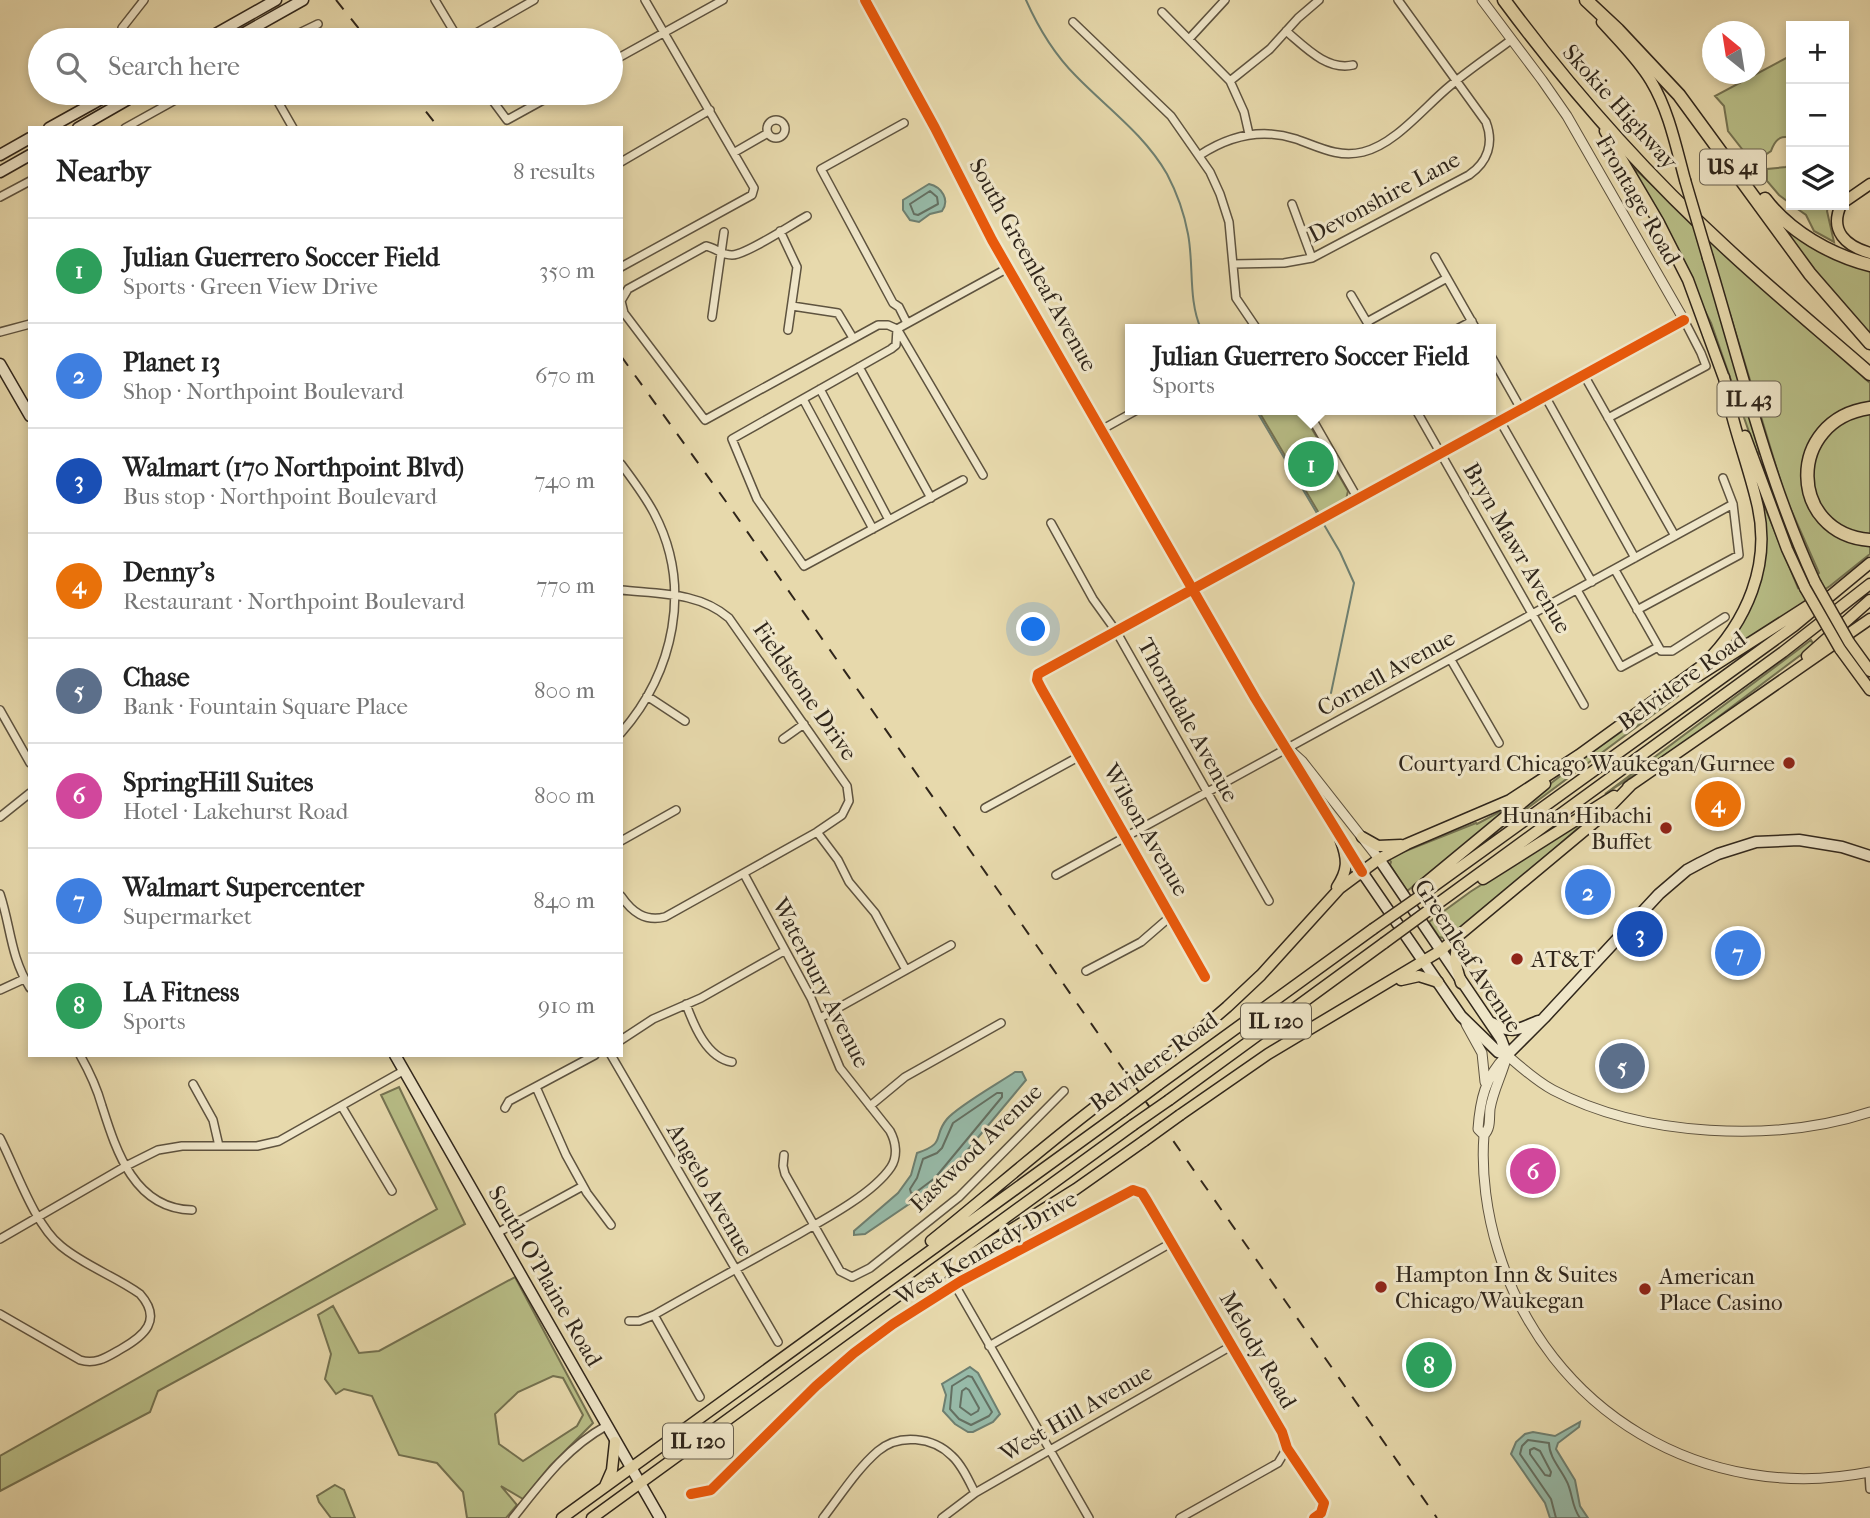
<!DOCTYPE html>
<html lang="en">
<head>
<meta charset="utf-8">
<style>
	:root { --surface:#fff; --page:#f2f2f2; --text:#222; --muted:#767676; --line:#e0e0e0; --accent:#8f2418 }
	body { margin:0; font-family:"IM FELL French Canon",serif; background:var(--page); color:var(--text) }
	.controls { position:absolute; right:21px; top:21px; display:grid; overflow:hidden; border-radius:0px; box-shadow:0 4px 10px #0003 }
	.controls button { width:63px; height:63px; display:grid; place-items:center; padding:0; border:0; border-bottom:2px solid var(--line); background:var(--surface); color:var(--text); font:35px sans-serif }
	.compass { position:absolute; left:1702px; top:21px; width:63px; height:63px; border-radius:50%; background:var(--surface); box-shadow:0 4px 10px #0003; rotate:330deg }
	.you { position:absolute; left:1034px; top:630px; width:24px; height:24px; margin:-18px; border:5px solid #fff; border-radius:50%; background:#1a73e8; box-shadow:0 0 0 10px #1a73e833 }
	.badge { display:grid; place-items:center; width:46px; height:46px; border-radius:50%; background:var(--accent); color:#fff; font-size:23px; font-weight:700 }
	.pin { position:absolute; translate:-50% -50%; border:4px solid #fff; box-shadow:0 2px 7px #0006 }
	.popup { position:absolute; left:1125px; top:324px; width:371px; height:91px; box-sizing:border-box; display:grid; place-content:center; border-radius:0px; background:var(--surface); filter:drop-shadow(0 2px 5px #0005); font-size:23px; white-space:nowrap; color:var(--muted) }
	.popup b { font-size:26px; color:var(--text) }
	.popup::after { content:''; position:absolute; left:50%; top:100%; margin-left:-14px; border:14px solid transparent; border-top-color:var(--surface) }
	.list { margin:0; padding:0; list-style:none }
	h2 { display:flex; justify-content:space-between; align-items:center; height:91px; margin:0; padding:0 28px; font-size:30px }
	h2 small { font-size:23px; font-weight:400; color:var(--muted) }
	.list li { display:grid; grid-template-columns:46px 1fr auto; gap:21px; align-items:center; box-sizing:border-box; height:105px; padding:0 28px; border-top:2px solid var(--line) }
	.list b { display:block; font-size:26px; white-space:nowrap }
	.list p { margin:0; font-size:23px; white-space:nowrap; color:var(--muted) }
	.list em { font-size:23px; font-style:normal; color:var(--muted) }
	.icon { flex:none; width:38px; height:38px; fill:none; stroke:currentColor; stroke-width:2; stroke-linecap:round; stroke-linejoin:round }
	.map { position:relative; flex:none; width:1870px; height:1518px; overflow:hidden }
	.search { position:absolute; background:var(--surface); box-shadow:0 4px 10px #0003; left:28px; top:28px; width:595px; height:77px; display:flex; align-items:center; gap:18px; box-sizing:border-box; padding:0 24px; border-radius:38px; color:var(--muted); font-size:26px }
	.panel { position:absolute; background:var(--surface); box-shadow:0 4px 10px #0003; left:28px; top:126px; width:595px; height:931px; border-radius:0px }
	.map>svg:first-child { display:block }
</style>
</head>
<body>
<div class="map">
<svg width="1870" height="1518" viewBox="0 0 1870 1518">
	<rect width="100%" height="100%" fill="#e7d9ac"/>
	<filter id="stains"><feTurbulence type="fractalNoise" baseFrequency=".00286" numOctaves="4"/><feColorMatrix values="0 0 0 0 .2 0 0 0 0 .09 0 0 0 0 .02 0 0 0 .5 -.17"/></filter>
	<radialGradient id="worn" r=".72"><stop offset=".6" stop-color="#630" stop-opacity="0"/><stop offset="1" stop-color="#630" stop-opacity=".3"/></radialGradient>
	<!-- green -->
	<path fill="#b8be87" stroke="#747251" stroke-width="2" fill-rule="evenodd" d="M1790,56L1791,137C1779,136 1775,140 1771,151L1753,163L1728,131L1724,106L1715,96Z
		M1791,162V204L1779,195L1767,181V169L1786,167Z
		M1634,168L1790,313L1870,383V404C1808,410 1775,492 1830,532C1842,541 1855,543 1870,546V554L1830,586L1709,666L1759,579L1753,478L1798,588L1819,573L1785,496L1730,314L1703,254L1760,454L1756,452L1711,323L1637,177Z
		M1792,205H1829L1827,211L1834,242L1814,231L1806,215Z
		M1766,206L1870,269V339L1845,310Z
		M1258,410H1301L1348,491L1346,500L1320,515Z
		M1870,411V538L1831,523L1810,488L1817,443L1854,413Z
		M1811,640L1814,645L1685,742L1605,794Z
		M1677,695L1678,696L1478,845C1539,789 1607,739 1677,695Z
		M1600,809L1447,943L1443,938L1439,937L1429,922L1470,892Z
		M1503,810L1504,812L1446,861L1407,891L1390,865L1391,862L1388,858L1476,823L1477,824Z
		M399,1087L465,1224L158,1391L150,1412L0,1491V1456L437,1209L381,1095Z
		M515,1277L593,1423L550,1466L523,1499L501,1486L517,1505L506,1518H467L463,1492L437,1463L399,1455L372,1396L344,1389L336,1394L325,1379L331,1354L318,1315L333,1306L359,1353L379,1351ZM553,1376L563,1378L583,1415L577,1426L523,1461L499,1444L495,1414L518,1392Z
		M335,1485L344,1490L355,1518H331L319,1502L317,1496Z"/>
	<!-- water -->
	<path fill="#97baa8" stroke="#6e7f70" stroke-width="2" d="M929,184C942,187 950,200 942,211L930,214L919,222L910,220L903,210V200Z
		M1015,1072H1022L1026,1080L940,1183L865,1234L854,1235V1231L898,1193L911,1175L917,1153C947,1143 932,1137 947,1119C958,1106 999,1083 1015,1072Z
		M970,1367L978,1373L1000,1414L993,1422L973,1432H968L955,1424L943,1411L946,1395L942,1384Z
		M1580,1422L1579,1427L1558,1443L1556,1449L1575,1480L1580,1506L1588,1518H1550L1545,1503L1511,1454L1516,1442L1525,1434L1533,1432L1555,1436Z"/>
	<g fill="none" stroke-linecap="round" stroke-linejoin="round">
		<!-- shore -->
		<path stroke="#647062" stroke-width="2" d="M930,191L937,197L938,204L918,215L914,214L910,204Z
			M997,1093H1002V1097L935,1178L915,1193H911L910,1189L917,1178L923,1159L937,1153L942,1148L953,1123Z
			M968,1376L972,1377L992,1412L989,1416L971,1425L959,1419L950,1409L952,1386Z
			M966,1388L969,1390L979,1408L978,1411L971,1415L960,1407L962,1391Z
			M1534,1448L1540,1451L1551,1472L1550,1476L1545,1475L1530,1454V1450Z
			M1556,1518L1551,1499L1520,1454L1522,1446L1528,1440L1549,1443C1549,1457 1560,1468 1566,1480C1573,1492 1571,1506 1580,1518"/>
		<!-- stream -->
		<path stroke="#6e7f70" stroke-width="2" d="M1026,0C1038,27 1054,54 1076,76C1107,108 1144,134 1167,174C1177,193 1184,212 1188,234C1194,265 1188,300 1201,329
			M1256,410L1318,515
			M1323,523L1340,552L1354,583L1331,693"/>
		<!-- minor casing -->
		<g stroke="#5e533f" stroke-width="10">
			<path id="minor" d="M435,0L459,40
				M1162,12L1230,81L1244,112L1249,134
				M1073,22L1171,116L1210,172L1220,194L1229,222L1236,298L1257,329
				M1286,31C1305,47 1327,71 1353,65
				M1189,39L1225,0
				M125,40L122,28L144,0
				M285,40L318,24
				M464,40L534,0
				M611,62L723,0
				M1230,81L1270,49L1298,18L1319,0
				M156,93L164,106
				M273,93L293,128
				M487,93L507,120L556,93
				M767 129a9 9 0 1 1 18 0a9 9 0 1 1-18 0Z
				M904,123L821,169L893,303L899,307L907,323
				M125,128L188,93
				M735,152L768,133
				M1200,155C1229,136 1262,128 1296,139C1319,147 1338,158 1363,152C1396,144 1425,106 1451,85C1470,69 1491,55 1511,40
				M621,162L710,110
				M0,197L30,181
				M1292,204L1312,258
				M807,216C792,224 746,255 732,255C721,255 716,248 706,246L628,289L621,301L624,313L705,420L878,325H888L897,329
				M780,231L797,267L788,330
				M1435,257L1476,329
				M1233,264L1284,263L1312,258L1469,175C1488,162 1494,143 1486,122L1398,0
				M621,267L752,195L754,188L645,0
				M1351,295L1371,329
				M792,306L838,313L853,338
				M712,317L724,232
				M1367,322L1447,278
				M897,329L896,345L891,349L732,439L757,499L804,566L963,480
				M897,329L1008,268
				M1457,329L1472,321
				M0,332L30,324
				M899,332L983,475
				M1491,356L1521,409
				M859,367L931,498
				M1584,375L1675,536
				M820,389L889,520
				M1545,396L1635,558
				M803,399L873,529
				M1307,410L1358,499
				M1416,410L1584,705
				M1500,421L1592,582
				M1101,430L1137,410
				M621,464C633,480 645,496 654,513C693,587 674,672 621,733
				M1051,523L1093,599L1116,631L1269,901
				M1615,570L1661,651H1672L1725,617
				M621,590C659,594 699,592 729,618L847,786L849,801L842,815L817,832L665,917C645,922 632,912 621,896
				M1577,590L1621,667L1658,647
				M1637,610L1739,555L1733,504L1723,478
				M1451,660L1499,743
				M647,696L685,721
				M0,710L30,763
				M783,739L804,724
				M985,808L1080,756
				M0,817L30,793
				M817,832L838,860L849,882L875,913L906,970
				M621,841L676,810
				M1056,875L1733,504
				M0,894C11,927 10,956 30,988
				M1086,971L1141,942L1171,916
				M1205,977L1041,688L1037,680L1038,674L1684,320L1701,353L1706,366L1608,418
				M0,990L24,979
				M686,1004C694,1026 707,1058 732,1062
				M820,1018L951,945
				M621,1040L653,1019L701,998L784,951
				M80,1055C89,1071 97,1088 102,1106C116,1150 134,1209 192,1210
				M611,1055L778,1342
				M193,1084L213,1120L219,1146
				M536,1087L566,1155L587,1193L611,1225
				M870,1106L905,1077L1001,1023
				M342,1107L392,1191
				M505,1108L509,1101L595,1055
				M0,1138C16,1169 34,1224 61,1246C85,1266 115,1276 140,1294C163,1320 144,1336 121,1349C107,1357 96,1365 80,1360L0,1314
				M784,1155L783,1166L785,1174L840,1271L852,1277L870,1268L959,1197L1064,1091
				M497,1233L583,1186
				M0,1239L126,1166L158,1150L182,1146H257L279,1141L403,1071
				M955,1285L1089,1518
				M654,1315L700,1397
				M629,1321H639L654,1315C696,1291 738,1268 781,1244C812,1226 871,1197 891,1167C898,1156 896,1142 890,1131L840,1068L811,998L744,874
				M989,1346L1171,1243
				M1869,1473L1870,1489
				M691,1494L711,1490L816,1386L854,1353L893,1324L961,1281L1133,1190L1142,1193L1147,1201L1282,1432L1287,1448L1324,1503L1321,1513L1314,1518
				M513,1518C541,1483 566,1448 606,1426
				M823,1518C840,1496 857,1469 878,1451C899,1433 933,1437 952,1456C962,1465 969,1481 975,1493
				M942,1518L975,1493L1233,1345
				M1180,1518L1278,1463L1287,1448"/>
		</g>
		<!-- tertiary casing -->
		<g stroke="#5e533f" stroke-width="11">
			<path id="tertiary" d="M865,0L935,128L992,240L1255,698L1362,872
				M1482,0L1542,80L1567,116L1684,320
				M1291,751L1302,761L1379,859
				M1466,1024L1482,1053L1485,1082
				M1507,1055C1503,1073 1493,1090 1490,1109C1489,1119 1491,1128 1484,1135C1481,1173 1487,1215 1498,1250C1547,1412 1705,1505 1870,1472
				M1507,1055C1522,1068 1536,1081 1553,1090C1642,1137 1776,1143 1870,1112
				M1484,1135L1478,1129C1480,1101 1485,1077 1506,1056"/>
		</g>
		<!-- secondary casing -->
		<g stroke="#30261b" stroke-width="13">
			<path id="secondary" d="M205,40L276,0
				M232,40L303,0
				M49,128L112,93
				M78,128L139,93
				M0,155L30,138
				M0,172L30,155
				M0,364L30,416
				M1379,859L1501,1039L1507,1055
				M1362,872L1461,1016L1498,1052L1507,1055
				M1492,1023C1512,1035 1519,1029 1538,1021
				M395,1055L660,1518
				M1507,1055L1544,1018L1659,894L1687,870L1700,863L1718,854L1756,842L1799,840L1842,847L1870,856"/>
		</g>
		<!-- primary casing -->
		<g stroke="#30261b" stroke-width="13">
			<path id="primary" d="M1602,22C1619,41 1638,59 1651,81C1669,111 1676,147 1685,180
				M1605,131L1658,221L1688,280L1725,381
				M1844,202L1870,184
				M1841,205C1829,231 1846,246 1870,253
				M1708,258C1741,367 1767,478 1815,582
				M1745,436L1787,549L1805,588
				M1849,642L1870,671
				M1840,649L1870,690
				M1807,656L1870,600
				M1698,676L1820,598
				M1628,787L1870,619
				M1362,837L1378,846L1401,845
				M1483,879L1614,796
				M1337,887C1348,870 1348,860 1341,841
				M1418,889L1545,784
				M1423,894L1794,626L1870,563
				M1429,910L1783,652L1870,584
				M1458,937L1455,961L1461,983
				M1401,980L1419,976L1438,982
				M1147,1070L1191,1038L1227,1007L1261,975L1340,888L1379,859L1407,844L1510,800L1579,755L1703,665C1747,622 1772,564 1757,503C1747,460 1730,420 1724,377
				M1158,1085L1373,929
				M1169,1100L1384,943
				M1180,1115L1268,1054L1440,951L1596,821L1632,784
				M931,1241C991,1193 1049,1141 1111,1095
				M921,1286L1076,1189L1144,1141
				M605,1486L612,1470L615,1442
				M562,1518L1123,1111
				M592,1518L1133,1125"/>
		</g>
		<!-- trunk casing -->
		<g stroke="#30261b" stroke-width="15">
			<path id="trunk" d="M1504,0C1570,89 1643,172 1725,247C1772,291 1822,332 1870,374
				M1586,0L1618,30L1679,95L1810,274L1870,343
				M1765,199C1790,232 1831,255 1870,265
				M1870,408C1785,420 1788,534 1870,540"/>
		</g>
		<!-- minor -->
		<use href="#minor" stroke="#efe6c9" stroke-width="7"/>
		<!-- tertiary -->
		<use href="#tertiary" stroke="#efe6c9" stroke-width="9"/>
		<!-- secondary -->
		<use href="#secondary" stroke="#efe6c9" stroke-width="10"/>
		<!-- primary -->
		<use href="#primary" stroke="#e7d9ac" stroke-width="10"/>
		<!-- trunk -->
		<use href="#trunk" stroke="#e7d9ac" stroke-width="12"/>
		<!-- rail -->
		<path stroke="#30261b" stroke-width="2" stroke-dasharray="12 12" stroke-linecap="butt" d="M336,0L368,40
			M411,93L439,128
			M621,356L732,510L1437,1518"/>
		<!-- primary-bridge casing -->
		<g stroke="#30261b" stroke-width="13" stroke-linecap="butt">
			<path id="primary-bridge" d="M1685,180L1708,258
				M1815,582L1849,642
				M1805,588L1840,649
				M1373,929L1423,894
				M1384,943L1429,910
				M1111,1095L1147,1070
				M1123,1111L1158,1085
				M1133,1125L1169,1100
				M1144,1141L1180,1115"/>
		</g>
		<!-- primary-bridge -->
		<use href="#primary-bridge" stroke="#e7d9ac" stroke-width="10"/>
		<!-- cycleway casing -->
		<g stroke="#efe6c9" stroke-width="15">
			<path id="cycleway" d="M865,0L935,128L992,240L1255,698L1362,872
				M1205,977L1041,688L1037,680L1038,674L1684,320
				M691,1494L711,1490L816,1386L854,1353L893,1324L961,1281L1133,1190L1142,1193L1147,1201L1282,1432L1287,1448L1324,1503L1321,1513L1314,1518"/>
		</g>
		<!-- cycleway -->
		<use href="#cycleway" stroke="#e8590c" stroke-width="10"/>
	</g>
	<!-- markers -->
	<g fill="#8f2418" stroke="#efe6c9" stroke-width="2.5">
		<circle cx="1789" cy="763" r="7"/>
		<circle cx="1666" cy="828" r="7"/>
		<circle cx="1517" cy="959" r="7"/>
		<circle cx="1381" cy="1287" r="7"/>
		<circle cx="1645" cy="1289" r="7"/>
	</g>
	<g text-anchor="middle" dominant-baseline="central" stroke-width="6" stroke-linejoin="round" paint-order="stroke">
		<!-- shield labels -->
		<g fill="#efe6c9" stroke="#69604f" stroke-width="2">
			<rect x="1700" y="149.5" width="66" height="35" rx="5"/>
			<rect x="1717.5" y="381.5" width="63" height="35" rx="5"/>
			<rect x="1241" y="1003.5" width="70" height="35" rx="5"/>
			<rect x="663" y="1423.5" width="70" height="35" rx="5"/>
		</g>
		<g font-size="21" font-weight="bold" fill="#30261b">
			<text x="1733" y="167">US 41</text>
			<text x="1749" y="399">IL 43</text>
			<text x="1276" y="1021">IL 120</text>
			<text x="698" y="1441">IL 120</text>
		</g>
		<!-- street labels -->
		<g font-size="23" fill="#30261b" stroke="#efe6c9">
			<text transform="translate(1620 107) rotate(48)">Skokie Highway</text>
			<text transform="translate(1384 197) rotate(-28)">Devonshire Lane</text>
			<text transform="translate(1638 200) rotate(60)">Frontage Road</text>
			<text transform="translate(1033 265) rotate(61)">South Greenleaf Avenue</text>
			<text transform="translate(1517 548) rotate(60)">Bryn Mawr Avenue</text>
			<text transform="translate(1386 673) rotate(-29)">Cornell Avenue</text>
			<text transform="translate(1682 681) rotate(-36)">Belvidere Road</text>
			<text transform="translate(805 691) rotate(55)">Fieldstone Drive</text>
			<text transform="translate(1188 720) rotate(61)">Thorndale Avenue</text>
			<text transform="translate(1146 830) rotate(60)">Wilson Avenue</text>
			<text transform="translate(1468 956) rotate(57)">Greenleaf Avenue</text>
			<text transform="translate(821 983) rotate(63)">Waterbury Avenue</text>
			<text transform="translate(1154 1062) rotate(-36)">Belvidere Road</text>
			<text transform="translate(976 1148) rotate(-44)">Eastwood Avenue</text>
			<text transform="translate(710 1190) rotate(60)">Angelo Avenue</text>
			<text transform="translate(986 1248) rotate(-30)">West Kennedy Drive</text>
			<text transform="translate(545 1276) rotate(60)">South O'Plaine Road</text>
			<text transform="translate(1258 1350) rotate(60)">Melody Road</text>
			<text transform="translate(1076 1413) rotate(-30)">West Hill Avenue</text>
		</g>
		<!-- poi labels -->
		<g font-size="23" fill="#30261b" stroke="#efe6c9" text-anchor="start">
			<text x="1775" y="763" text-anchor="end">Courtyard Chicago Waukegan/Gurnee</text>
			<text x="1652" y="815" text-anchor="end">Hunan Hibachi<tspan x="1652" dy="26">Buffet</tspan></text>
			<text x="1531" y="959">AT&amp;T</text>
			<text x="1395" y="1274">Hampton Inn &amp; Suites<tspan x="1395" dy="26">Chicago/Waukegan</tspan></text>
			<text x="1659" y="1276">American<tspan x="1659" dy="26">Place Casino</tspan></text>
		</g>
	</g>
	<rect width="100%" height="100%" filter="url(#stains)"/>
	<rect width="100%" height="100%" fill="url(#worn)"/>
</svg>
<div class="controls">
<button>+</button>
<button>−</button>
<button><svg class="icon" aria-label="layers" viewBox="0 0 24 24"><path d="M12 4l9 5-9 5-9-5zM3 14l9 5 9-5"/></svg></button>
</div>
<svg class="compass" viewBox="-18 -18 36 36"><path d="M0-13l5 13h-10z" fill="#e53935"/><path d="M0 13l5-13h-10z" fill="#767676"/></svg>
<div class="you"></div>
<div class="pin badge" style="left:1311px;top:464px;background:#2e9e5b">1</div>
<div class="popup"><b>Julian Guerrero Soccer Field</b>Sports</div>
<div class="pin badge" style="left:1588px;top:892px;background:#3f7fe0">2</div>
<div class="pin badge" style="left:1640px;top:934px;background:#1a4fb4">3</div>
<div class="pin badge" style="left:1718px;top:804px;background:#e8710a">4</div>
<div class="pin badge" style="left:1622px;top:1066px;background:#5c6f8a">5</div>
<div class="pin badge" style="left:1533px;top:1171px;background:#d1479c">6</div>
<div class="pin badge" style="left:1738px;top:953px;background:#3f7fe0">7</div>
<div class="pin badge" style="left:1429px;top:1365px;background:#2e9e5b">8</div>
<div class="search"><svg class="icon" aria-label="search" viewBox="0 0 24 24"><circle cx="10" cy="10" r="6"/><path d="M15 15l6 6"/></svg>Search here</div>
<section class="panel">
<h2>Nearby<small>8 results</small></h2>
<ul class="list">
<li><span class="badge" style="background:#2e9e5b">1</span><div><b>Julian Guerrero Soccer Field</b><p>Sports · Green View Drive</p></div><em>350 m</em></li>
<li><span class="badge" style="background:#3f7fe0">2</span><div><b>Planet 13</b><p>Shop · Northpoint Boulevard</p></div><em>670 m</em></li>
<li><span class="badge" style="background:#1a4fb4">3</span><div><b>Walmart (170 Northpoint Blvd)</b><p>Bus stop · Northpoint Boulevard</p></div><em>740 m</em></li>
<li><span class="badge" style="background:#e8710a">4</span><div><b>Denny's</b><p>Restaurant · Northpoint Boulevard</p></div><em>770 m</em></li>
<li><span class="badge" style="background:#5c6f8a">5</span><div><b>Chase</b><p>Bank · Fountain Square Place</p></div><em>800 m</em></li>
<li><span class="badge" style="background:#d1479c">6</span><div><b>SpringHill Suites</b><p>Hotel · Lakehurst Road</p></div><em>800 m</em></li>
<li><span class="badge" style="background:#3f7fe0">7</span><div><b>Walmart Supercenter</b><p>Supermarket</p></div><em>840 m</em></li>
<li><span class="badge" style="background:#2e9e5b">8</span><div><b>LA Fitness</b><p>Sports</p></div><em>910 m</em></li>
</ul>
</section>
</div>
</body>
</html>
